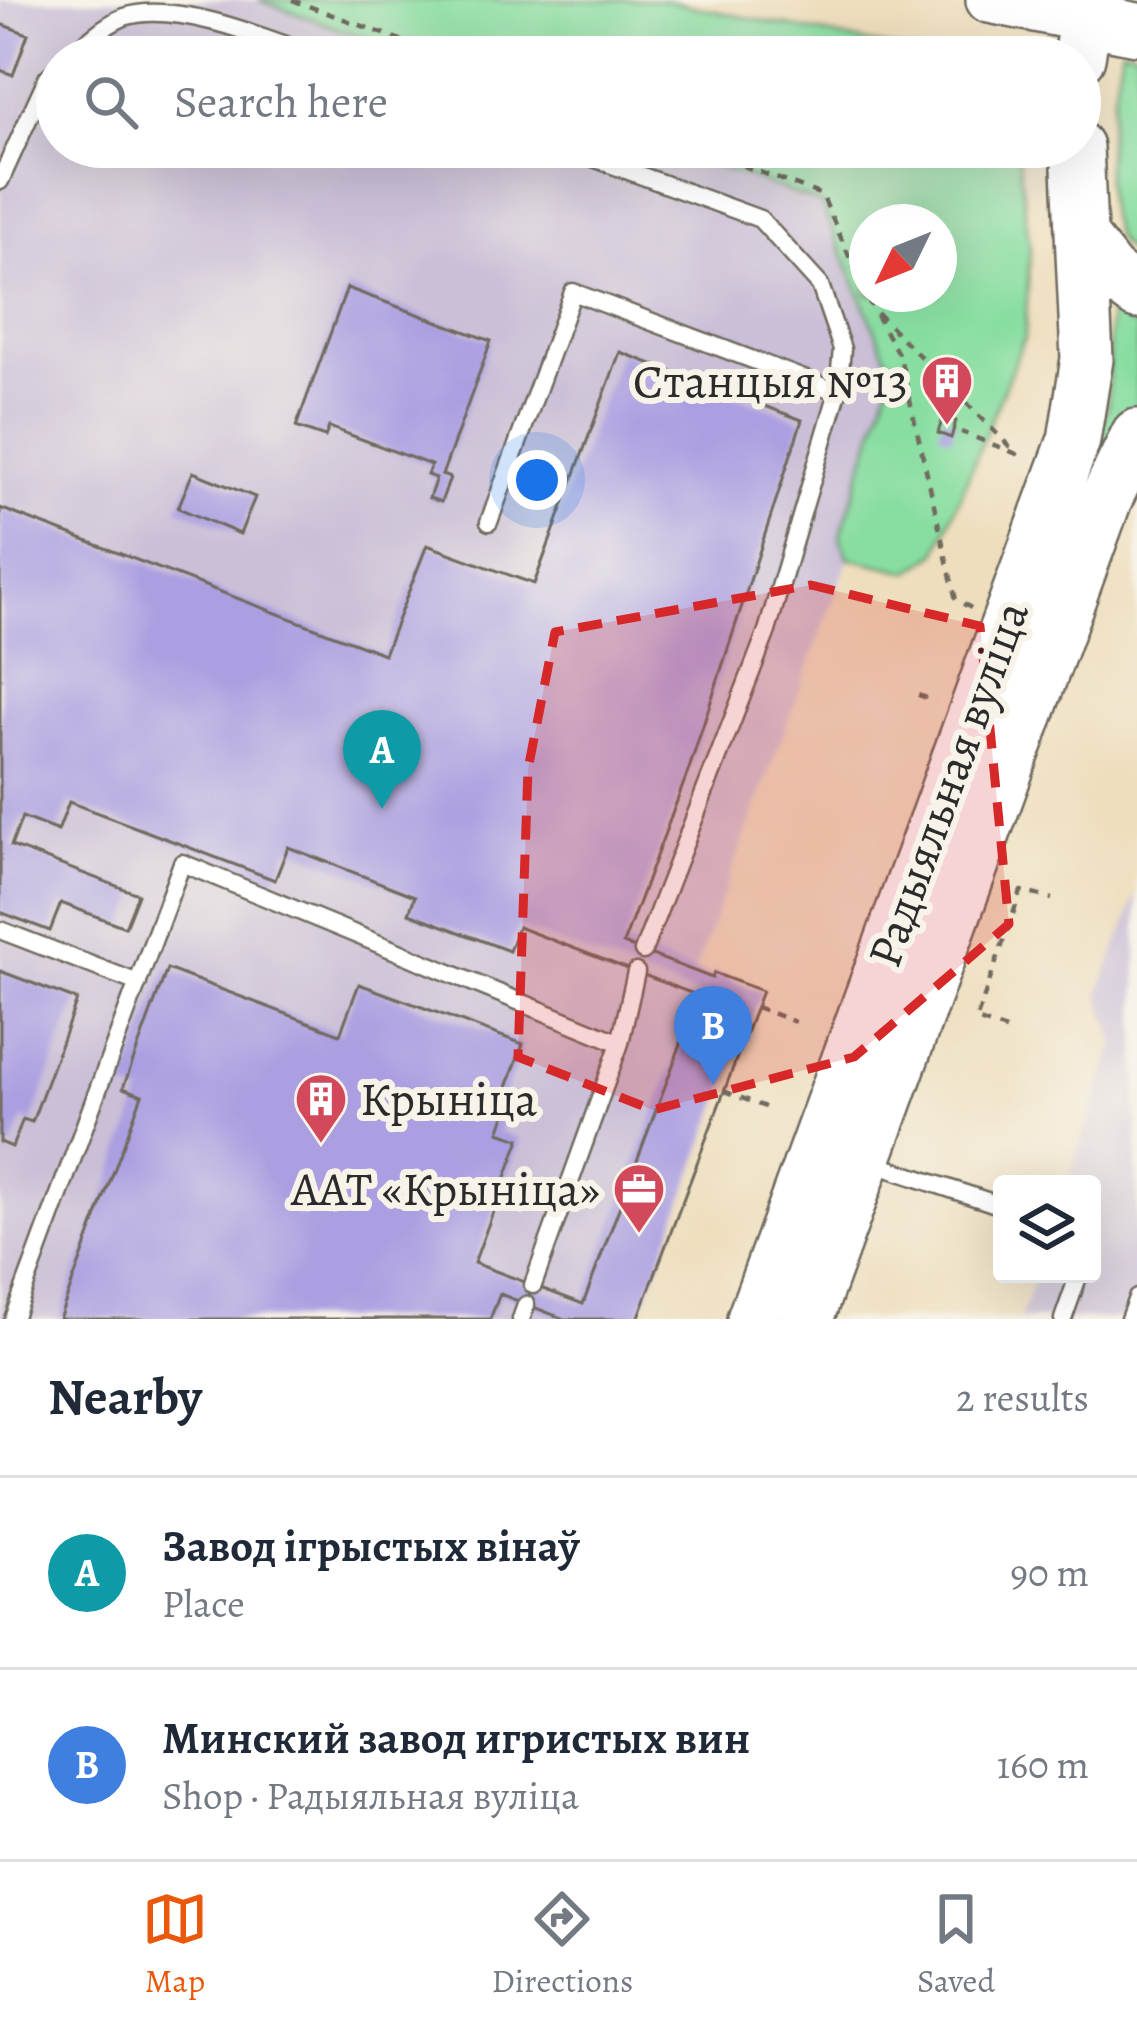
<!DOCTYPE html>
<html lang="en">
<head>
<meta charset="utf-8">
<style>
	:root { --surface:#fff; --page:#f2f2f3; --text:#1f2937; --muted:#747a83; --line:#e0e1e3; --accent:#ea580c }
	body { margin:0; font-family:Alegreya,serif; background:var(--page); color:var(--text) }
	.controls { position:absolute; right:36px; bottom:36px; display:grid; overflow:hidden; border-radius:12px; box-shadow:0 12px 48px #0002 }
	.controls button { width:108px; height:108px; display:grid; place-items:center; padding:0; border:0; border-bottom:3px solid var(--line); background:var(--surface); color:var(--text); font:60px sans-serif }
	.compass { position:absolute; left:849px; top:204px; width:108px; height:108px; border-radius:50%; background:var(--surface); box-shadow:0 12px 48px #0002; rotate:227deg }
	.you { position:absolute; left:537px; top:480px; width:42px; height:42px; margin:-30px; border:9px solid #fff; border-radius:50%; background:#1a73e8; box-shadow:0 0 0 18px #1a73e833 }
	.badge { display:grid; place-items:center; width:78px; height:78px; border-radius:50%; background:var(--accent); color:#fff; font-size:39px; font-weight:700 }
	.pin { position:absolute; translate:-50% -99px; filter:drop-shadow(0 3px 6px #0008) }
	.pin::after { content:''; position:absolute; top:63px; width:42px; height:36px; background:inherit; clip-path:polygon(0 0,100% 0,50% 100%) }
	.list { margin:0; padding:0; list-style:none }
	h2 { display:flex; justify-content:space-between; align-items:center; height:156px; margin:0; padding:0 48px; font-size:51px }
	h2 small { font-size:39px; font-weight:400; color:var(--muted) }
	.list li { display:grid; grid-template-columns:78px 1fr auto; gap:36px; align-items:center; box-sizing:border-box; height:192px; padding:0 48px; border-top:3px solid var(--line) }
	.list b { display:block; font-size:45px; white-space:nowrap }
	.list p { margin:0; font-size:39px; white-space:nowrap; color:var(--muted) }
	.list em { font-size:39px; font-style:normal; color:var(--muted) }
	.icon { flex:none; width:66px; height:66px; fill:none; stroke:currentColor; stroke-width:2; stroke-linecap:round; stroke-linejoin:round }
	.map { position:relative; flex:none; width:1137px; height:1319px; overflow:hidden }
	.search { position:absolute; background:var(--surface); box-shadow:0 12px 48px #0002; left:36px; right:36px; top:36px; height:132px; display:flex; align-items:center; gap:30px; box-sizing:border-box; padding:0 42px; border-radius:66px; color:var(--muted); font-size:45px }
	.sheet { height:540px; background:var(--surface) }
	nav { display:flex; justify-content:space-around; align-items:center; box-sizing:border-box; height:168px; border-top:3px solid var(--line); background:var(--surface); font-size:33px; color:var(--muted) }
	nav a { display:grid; justify-items:center; gap:6px }
	nav .on { color:var(--accent) }
	.map>svg:first-child { display:block }
</style>
</head>
<body>
<div class="map">
<svg width="1137" height="1319" viewBox="0 0 1137 1319">
	<rect width="100%" height="100%" fill="#f7f3e8"/>
	<filter id="ink" filterUnits="userSpaceOnUse"><feTurbulence type="fractalNoise" baseFrequency=".00833" numOctaves="2"/><feDisplacementMap in="SourceGraphic" scale="24" xChannelSelector="R" yChannelSelector="G"/><feConvolveMatrix kernelMatrix="1 2 1 2 8 2 1 2 1" color-interpolation-filters="sRGB"/></filter>
	<filter id="wash" filterUnits="userSpaceOnUse"><feTurbulence type="fractalNoise" baseFrequency=".004" numOctaves="4" result="noise"/><feDisplacementMap in="SourceGraphic" scale="48" xChannelSelector="R" yChannelSelector="G"/><feGaussianBlur stdDeviation="2.7" result="paint"/><feColorMatrix in="noise" values="0 0 0 0 0 0 0 0 0 0 0 0 0 0 0 0 0 1.4 0 .05"/><feComposite in="paint" operator="in"/></filter>
	<g filter="url(#wash)">
		<rect width="100%" height="100%" fill="#eedebd"/>
		<!-- industrial -->
		<path fill="#cabfd7" d="M0,0H259L417,57H57V147H665L821,203L893,371L840,538L849,558L695,970L712,978L714,973L762,991L638,1319H0Z
			M1137,894V1319H1020L1036,1274H1092V1184H1067L1116,1043L1099,994Z"/>
		<!-- green -->
		<path fill="#88dea1" stroke="#5a8466" stroke-width="3" fill-rule="evenodd" d="M259,0H663L934,57H417Z
			M1122,48L1137,51V260C1131,254 1121,247 1117,239C1094,196 1113,95 1122,48Z
			M665,147H1017L1030,250L1025,336L937,553L909,572L849,558L840,538L893,371L821,204ZM867,222H939V294H867Z
			M1110,312L1137,328V404L1099,459L1093,454L1108,405Z"/>
		<g id="blocks">
			<!-- building -->
			<path fill="#ab9fe1" d="M0,24L28,34L13,75L0,70Z
				M347,288L491,341L442,475L450,478L441,502L429,498L436,478L427,475L431,465L329,427L325,437L296,427Z
				M620,352L802,420L689,769L623,944L712,978L714,973L762,991L638,1319H564L500,1294L490,1319H59L142,1095L123,1088L167,969L340,1034L359,984L523,1044L504,1095L512,1097L499,1132L520,1139L474,1263L583,1304L699,996L518,927L509,951L409,913L415,896L288,847L275,880L69,802L58,831L22,817L11,846L138,894L125,927L61,903L50,931L0,912V508L384,654L427,545L534,584Z
				M943,417L956,421L951,438L938,433Z
				M193,472L255,497L240,534L178,508Z
				M0,971L77,1000L32,1122L23,1119L12,1147L0,1142Z"/>
		</g>
	</g>
	<g filter="url(#ink)">
		<use href="#blocks" fill-opacity="0" stroke="#6f6a5e" stroke-width="3"/>
		<g fill="none" stroke-linecap="round" stroke-linejoin="round">
			<!-- lane casing -->
			<g stroke="#6f6a5e" stroke-width="21">
				<path id="lane" d="M70,57C85,43 104,25 124,17C175,0 269,39 318,57
					M563,147L760,219L820,285L842,349L838,392L767,631L643,951
					M0,181L47,78L57,69
					M489,522L573,292L838,392
					M0,930L138,983
					M620,1043L636,972
					M872,1163L1002,1206
					M13,1319L182,863L620,1043L533,1285
					M521,1319L526,1305
					M1063,1319L1079,1274
					M1129,1319L1137,1298"/>
			</g>
			<!-- secondary casing -->
			<g stroke="#6f6a5e" stroke-width="50">
				<path id="secondary" d="M989,0L1085,19"/>
			</g>
			<!-- primary casing -->
			<g stroke="#6f6a5e" stroke-width="56">
				<path id="primary" d="M1085,19L1137,29
					M1079,57L1089,0
					M1083,239L1110,273L1137,293
					M753,1319L1074,440L1087,359L1077,147
					M807,1319L1106,499L1137,435"/>
			</g>
			<!-- path -->
			<path stroke="#6f6a5e" stroke-width="4.5" stroke-dasharray="9 9" stroke-linecap="butt" d="M292,0L447,57
				M978,52L982,37
				M692,147L822,195L872,308L900,357L956,600L973,609
				M877,313L1017,454L961,432
				M918,695L935,701
				M756,1007L795,1022
				M1006,1030L976,1020L1021,891L1052,899
				M724,1091L765,1107"/>
			<!-- lane -->
			<use href="#lane" stroke="#fff" stroke-width="16"/>
			<!-- secondary -->
			<use href="#secondary" stroke="#fff" stroke-width="45"/>
			<!-- primary -->
			<use href="#primary" stroke="#fff" stroke-width="51"/>
		</g>
	</g>
	<!-- marked area -->
	<path fill="#d62828" fill-opacity="0.2" stroke="#d62828" stroke-width="9" stroke-dasharray="24 15" stroke-linejoin="round" d="M811,585L980,626L1009,924L854,1057L653,1110L518,1057L528,769L555,632Z"/>
	<!-- icons -->
	<defs>
		<g id="building-pin" transform="scale(2.7)"><path d="M0 17L-7.5 6A9.5 9.5 0 1 1 7.5 6Z" fill="#d1495b" stroke="#f7f3e8"/><path d="M-4-6H4V6H1V3H-1V6H-4ZM-2.5-4.3h1.7v1.8h-1.7ZM.8-4.3h1.7v1.8H.8ZM-2.5-1h1.7V.8h-1.7ZM.8-1h1.7V.8H.8Z" fill="#fff"/></g>
		<g id="office-pin" transform="scale(2.7)"><path d="M0 17L-7.5 6A9.5 9.5 0 1 1 7.5 6Z" fill="#d1495b" stroke="#f7f3e8"/><path d="M-6-3h4V-5.5h4V-3h4V5H-6ZM-1-4.5V-3h2v-1.5ZM-6 0V1H6V0Z" fill="#fff"/></g>
	</defs>
	<g fill-rule="evenodd">
		<use href="#building-pin" x="947" y="381"/>
		<use href="#building-pin" x="321" y="1099"/>
		<use href="#office-pin" x="639" y="1189"/>
	</g>
	<g text-anchor="middle" dominant-baseline="central" stroke-width="12" stroke-linejoin="round" paint-order="stroke">
		<!-- poi labels -->
		<g font-size="48" fill="#2b2b2b" stroke="#f7f3e8" text-anchor="end">
			<text x="908" y="381">Станцыя №13</text>
			<text x="360" y="1099" text-anchor="start">Крыніца</text>
			<text x="600" y="1189">ААТ «Крыніца»</text>
		</g>
		<!-- street labels -->
		<g font-size="48" fill="#2b2b2b" stroke="#f7f3e8">
			<text transform="translate(948 784) rotate(-70)">Радыяльная вуліца</text>
		</g>
	</g>
</svg>
<div class="controls">
<button><svg class="icon" aria-label="layers" viewBox="0 0 24 24"><path d="M12 4l9 5-9 5-9-5zM3 14l9 5 9-5"/></svg></button>
</div>
<svg class="compass" viewBox="-18 -18 36 36"><path d="M0-13l5 13h-10z" fill="#e53935"/><path d="M0 13l5-13h-10z" fill="#747a83"/></svg>
<div class="you"></div>
<div class="pin badge" style="left:382px;top:809px;background:#0f9aa8">A</div>
<div class="pin badge" style="left:713px;top:1085px;background:#3f7fe0">B</div>
<div class="search"><svg class="icon" aria-label="search" viewBox="0 0 24 24"><circle cx="10" cy="10" r="6"/><path d="M15 15l6 6"/></svg>Search here</div>
</div>
<section class="sheet">
<h2>Nearby<small>2 results</small></h2>
<ul class="list">
<li><span class="badge" style="background:#0f9aa8">A</span><div><b>Завод ігрыстых вінаў</b><p>Place</p></div><em>90 m</em></li>
<li><span class="badge" style="background:#3f7fe0">B</span><div><b>Минский завод игристых вин</b><p>Shop · Радыяльная вуліца</p></div><em>160 m</em></li>
</ul>
</section>
<nav>
<a class="on"><svg class="icon" aria-label="map" viewBox="0 0 24 24"><path d="M3 6l6-2 6 2 6-2v14l-6 2-6-2-6 2zM9 4v14M15 6v14"/></svg>Map</a>
<a><svg class="icon" aria-label="directions" viewBox="0 0 24 24"><path d="M12 3l9 9-9 9-9-9zM9 14v-3h6M13 9l2 2-2 2"/></svg>Directions</a>
<a><svg class="icon" aria-label="saved" viewBox="0 0 24 24"><path d="M7 4h10v16l-5-4-5 4z"/></svg>Saved</a>
</nav>
</body>
</html>
